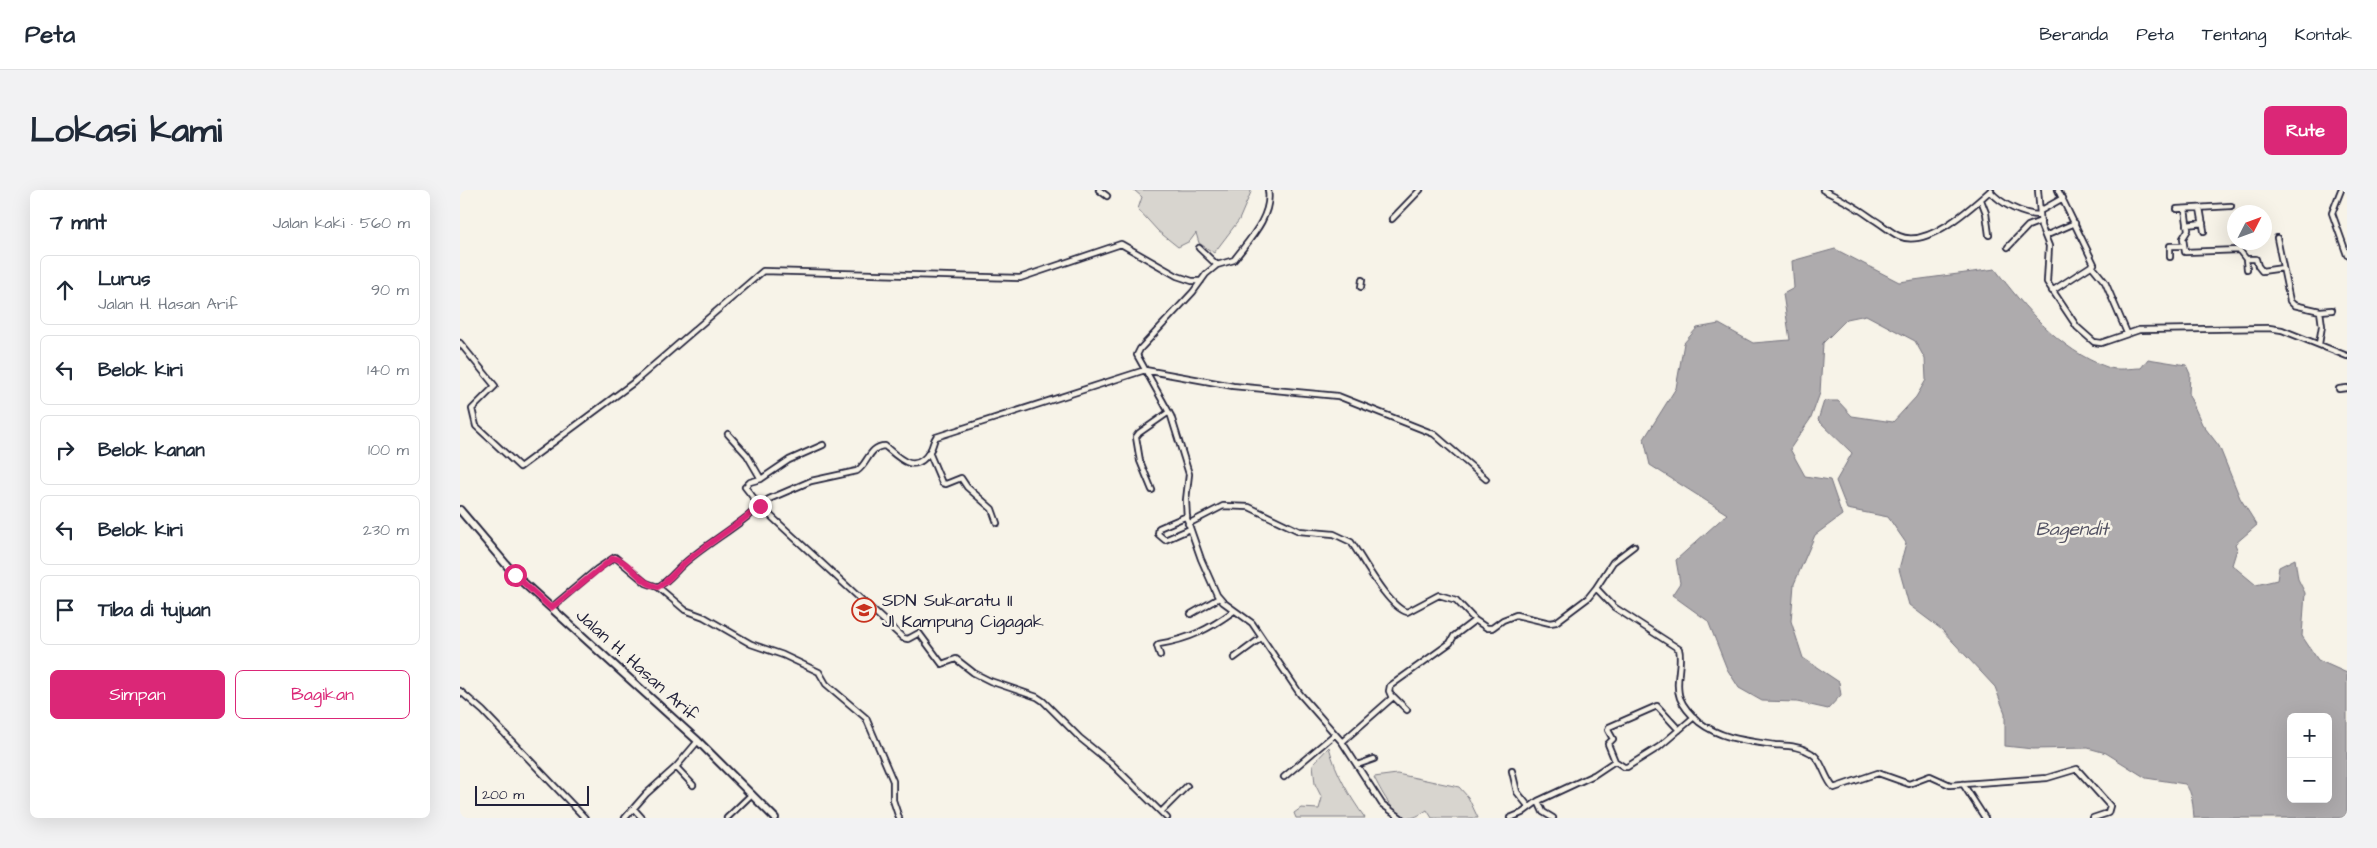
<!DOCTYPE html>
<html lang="id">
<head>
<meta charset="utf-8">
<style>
	:root { --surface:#fff; --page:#f2f2f3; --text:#1f2937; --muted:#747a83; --line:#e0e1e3; --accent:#db2777 }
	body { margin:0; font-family:"Architects Daughter",sans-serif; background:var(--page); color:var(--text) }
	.controls { position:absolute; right:15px; bottom:15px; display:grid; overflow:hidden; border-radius:8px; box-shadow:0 5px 20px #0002 }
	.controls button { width:45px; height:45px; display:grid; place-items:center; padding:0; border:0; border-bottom:1px solid var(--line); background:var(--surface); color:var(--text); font:25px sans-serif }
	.compass { position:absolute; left:1767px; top:15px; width:45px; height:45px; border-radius:50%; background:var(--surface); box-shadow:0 5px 20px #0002; rotate:48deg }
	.scale { position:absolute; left:15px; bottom:12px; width:114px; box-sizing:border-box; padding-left:5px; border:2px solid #22223b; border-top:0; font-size:14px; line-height:18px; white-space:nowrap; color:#22223b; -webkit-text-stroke:4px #f7f3e8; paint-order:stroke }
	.stop { position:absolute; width:15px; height:15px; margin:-11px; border:4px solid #db2777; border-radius:50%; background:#fff }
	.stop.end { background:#db2777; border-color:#fff; box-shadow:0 1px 5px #0008 }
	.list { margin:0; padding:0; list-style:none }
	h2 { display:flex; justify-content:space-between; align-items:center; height:65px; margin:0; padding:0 20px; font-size:21px }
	h2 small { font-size:16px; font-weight:400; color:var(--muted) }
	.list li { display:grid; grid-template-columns:32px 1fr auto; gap:15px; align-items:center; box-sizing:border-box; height:70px; margin:0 10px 10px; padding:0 10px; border:1px solid var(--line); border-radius:8px }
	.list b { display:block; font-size:19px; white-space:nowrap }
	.list p { margin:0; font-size:16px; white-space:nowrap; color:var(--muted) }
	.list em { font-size:16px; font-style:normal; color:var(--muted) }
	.actions { display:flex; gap:10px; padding:15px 20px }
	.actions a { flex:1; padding:11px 0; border:1px solid var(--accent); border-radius:8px; text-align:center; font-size:18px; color:var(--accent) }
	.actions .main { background:var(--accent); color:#fff }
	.icon { flex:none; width:28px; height:28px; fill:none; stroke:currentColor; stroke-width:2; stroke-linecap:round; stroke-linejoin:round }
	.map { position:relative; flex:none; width:1887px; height:628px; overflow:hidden; border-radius:8px }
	header { display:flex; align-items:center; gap:30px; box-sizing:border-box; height:70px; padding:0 25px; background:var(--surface); border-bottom:1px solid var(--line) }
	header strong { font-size:24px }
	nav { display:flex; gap:28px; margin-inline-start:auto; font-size:18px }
	.intro { display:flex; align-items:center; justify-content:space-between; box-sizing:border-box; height:120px; padding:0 30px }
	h1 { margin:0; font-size:35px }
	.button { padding:12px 22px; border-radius:8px; background:var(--accent); color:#fff; font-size:18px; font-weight:700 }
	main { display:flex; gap:30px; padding:0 30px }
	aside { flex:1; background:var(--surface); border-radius:8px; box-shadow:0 5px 20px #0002 }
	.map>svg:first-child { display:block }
</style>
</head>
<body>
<header>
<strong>Peta</strong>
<nav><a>Beranda</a><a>Peta</a><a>Tentang</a><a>Kontak</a></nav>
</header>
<div class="intro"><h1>Lokasi kami</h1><a class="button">Rute</a></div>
<main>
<aside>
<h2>7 mnt<small>Jalan kaki · 560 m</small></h2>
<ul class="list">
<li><svg class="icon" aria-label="ahead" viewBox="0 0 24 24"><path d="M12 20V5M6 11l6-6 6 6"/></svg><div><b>Lurus</b><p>Jalan H. Hasan Arif</p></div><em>90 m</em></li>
<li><svg class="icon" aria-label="left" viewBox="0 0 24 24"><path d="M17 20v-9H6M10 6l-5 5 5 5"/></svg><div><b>Belok kiri</b></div><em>140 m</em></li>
<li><svg class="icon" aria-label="right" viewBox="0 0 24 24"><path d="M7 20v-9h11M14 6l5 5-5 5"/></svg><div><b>Belok kanan</b></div><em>100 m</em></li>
<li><svg class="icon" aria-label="left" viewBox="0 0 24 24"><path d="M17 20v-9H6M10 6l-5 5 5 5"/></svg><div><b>Belok kiri</b></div><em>230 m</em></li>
<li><svg class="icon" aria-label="arrive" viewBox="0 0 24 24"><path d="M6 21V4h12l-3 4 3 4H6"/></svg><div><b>Tiba di tujuan</b></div></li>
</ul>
<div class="actions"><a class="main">Simpan</a><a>Bagikan</a></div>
</aside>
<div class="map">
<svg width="1887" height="628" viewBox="0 0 1887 628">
	<rect width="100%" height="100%" fill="#f7f3e8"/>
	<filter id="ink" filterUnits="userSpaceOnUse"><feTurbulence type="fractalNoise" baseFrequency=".02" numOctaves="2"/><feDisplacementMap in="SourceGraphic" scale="10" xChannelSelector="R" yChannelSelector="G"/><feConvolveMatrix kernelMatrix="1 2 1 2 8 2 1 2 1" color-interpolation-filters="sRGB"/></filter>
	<g filter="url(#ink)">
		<!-- green -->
		<path fill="#d8d5cf" stroke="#7d7c85" d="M674,0H791V2L779,30L754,63L739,53L736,43L730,51L718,57L698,41L678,19L682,7Z
			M869,557C876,584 889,605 905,628H836L834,623L841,618L859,619L862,608L855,594L853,574Z
			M937,584L999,597L1008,607L1018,628H972L967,620C962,623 956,628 949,628C934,628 920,599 914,587Z"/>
		<!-- water -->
		<path fill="#aeabad" stroke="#76747f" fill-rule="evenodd" d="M1375,59L1439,92L1535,79C1564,117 1600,161 1647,177C1656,181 1671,178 1681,178L1688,169L1726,175L1730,184L1729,205L1742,234L1759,256L1780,308L1797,335L1775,354L1777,359L1772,375L1796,395L1817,390L1819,377L1835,369L1838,389L1845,403L1842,446L1858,470L1887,483V628H1734C1733,618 1733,602 1725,594L1686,588L1646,563L1628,558L1573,559L1545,556V523L1535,497L1481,439L1449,415L1439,379L1446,353L1428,327L1387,319L1376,291L1392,263L1358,230L1364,211H1378L1392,226L1433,232L1456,207L1466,190L1465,169L1455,151L1406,125L1387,129L1363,153L1360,203L1351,228L1330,259L1345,286L1370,290L1382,325L1355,345L1334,394L1331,431L1343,468L1379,492L1381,505L1368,519L1337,512L1302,511L1279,498L1267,479L1248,431L1212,405L1220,393L1216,370L1267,324L1190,275L1184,249L1216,198L1224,153L1237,138L1259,134L1293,153L1330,150L1323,104L1334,98L1332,71ZM1831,527H1868V609H1831Z"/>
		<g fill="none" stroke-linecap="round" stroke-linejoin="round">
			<!-- minor casing -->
			<g stroke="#22223b" stroke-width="8">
				<path id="minor" d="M639,0L647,6
					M808,0C813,26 788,51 774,70L757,75L746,84L733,102L680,159L677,165L711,226L729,284L726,310L727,329L741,369L757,405L763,412L792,433L840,504L882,552L922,614L941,628
					M1363,0C1380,8 1398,18 1413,29C1422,34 1430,42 1439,46C1467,59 1512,17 1531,0
					M1578,0L1581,36L1589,56L1587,92L1617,137L1634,152L1641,153L1679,140L1809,138L1822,140L1887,166
					M1881,0L1872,23L1887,65
					M1530,1C1541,14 1563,25 1580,25
					M1521,10L1526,23L1529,45
					M1740,18L1744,41
					M1717,19L1771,16
					M1725,19L1728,40L1723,48L1725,62L1779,60L1786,69H1796L1798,76L1802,81L1823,78
					M1580,21L1603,8
					M932,29L960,0
					M1727,35L1743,33
					M1585,46L1615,33
					M1817,48L1830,111L1834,115L1860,121L1862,136L1859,154
					M1548,57L1568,36L1581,31
					M739,58L757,75
					M1710,67V56H1724
					M1786,69L1787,79
					M1632,76L1645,92L1667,143
					M901,97L902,90
					M1592,101L1634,74L1598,0
					M1860,121L1872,120
					M0,153L35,196L12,219L16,236L60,277L173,193L303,81L560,88L661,54L717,86L732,91H741
					M1879,199L1887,198
					M268,244L287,265L301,289L290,292L285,297L300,316L309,309L351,291L397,281C408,274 409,256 425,256C439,268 455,286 470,261C473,257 473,251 476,247L685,180L773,196L878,206L974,244L1026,289
					M469,262L482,293L486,294L501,288L507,297L532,319L537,333
					M301,289L329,270L363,255
					M692,300L680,271L676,247L679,243L709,222
					M727,326L699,338L698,344L705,350L730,339
					M728,334L763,316L789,317L839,341L874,344L891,352C903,369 928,417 947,422L979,405L996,410L1015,430L1027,438H1032L1043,430L1056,425L1090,433L1096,432L1128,408L1136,398L1154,417L1219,459C1223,474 1214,492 1220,508C1224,518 1232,526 1239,532C1261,549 1287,551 1315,555C1327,556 1340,556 1351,563C1363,570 1364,588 1374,598L1418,583L1449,594L1470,586L1490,595L1587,588L1617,579L1650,616L1648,623L1633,628
					M198,397C210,390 217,379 227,371C251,351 277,337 300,316L443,448L448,449L459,443L482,474L496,469L514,483L530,491L577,507L583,511L620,548L652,574L707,628
					M1136,398L1153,372L1174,356
					M91,418L137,379L155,367L186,393L198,397L225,420L244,427L291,454L323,465L359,482L366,494L406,528L433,591V610L439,628
					M731,424L759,408
					M700,465L697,456L699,454C730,449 749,439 774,421
					M774,468L801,448
					M0,501L23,521L125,628
					M934,507L947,520
					M882,552L932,508L929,501L930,496L990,453L994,446L1015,430
					M1155,571L1148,554L1153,549L1148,540L1149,537L1197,516L1219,540
					M897,575L914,569
					M216,577L233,595
					M1052,581L1057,602L1069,617
					M824,587L875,544
					M1503,594L1525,628
					M1078,611L1083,622L1093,628
					M174,619L182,628
					M701,622L727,596
					M165,628L186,604L216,577L238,551
					M267,628L292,604
					M1050,628L1062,623L1078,611L1134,585L1155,571L1164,577H1167L1199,557L1234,527"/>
			</g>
			<!-- secondary casing -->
			<g stroke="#22223b" stroke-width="10">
				<path id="secondary" d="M0,320L55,385L238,551L315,628"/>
			</g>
			<!-- minor -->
			<use href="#minor" stroke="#f7f3e8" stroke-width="4.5"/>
			<!-- secondary -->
			<use href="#secondary" stroke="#f7f3e8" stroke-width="6"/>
		</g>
	</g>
	<g fill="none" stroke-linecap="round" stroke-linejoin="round" filter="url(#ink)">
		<!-- route -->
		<path stroke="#db2777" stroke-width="6" d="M55,385L91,418L153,368C170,370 179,394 198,397C210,390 217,379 227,371C251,351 277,336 300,316"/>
	</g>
	<!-- icons -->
	<defs>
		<g id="school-ring" transform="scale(1.25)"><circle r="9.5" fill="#f7f3e8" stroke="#c8321e" stroke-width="1.5"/><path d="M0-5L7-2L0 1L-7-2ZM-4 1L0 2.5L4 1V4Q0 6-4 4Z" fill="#c8321e"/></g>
	</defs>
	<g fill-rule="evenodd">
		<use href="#school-ring" x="404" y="420"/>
	</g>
	<g text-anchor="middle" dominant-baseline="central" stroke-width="5" stroke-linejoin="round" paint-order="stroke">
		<!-- poi labels -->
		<g font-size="18" fill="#22223b" stroke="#f7f3e8" text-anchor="start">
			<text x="422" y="410">SDN Sukaratu II<tspan x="422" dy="21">Jl Kampung Cigagak</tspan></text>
		</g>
		<!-- street labels -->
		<g font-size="18" fill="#22223b" stroke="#f7f3e8">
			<text transform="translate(177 475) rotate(42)">Jalan H. Hasan Arif</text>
		</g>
		<!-- water labels -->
		<g font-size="19" font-style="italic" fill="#535263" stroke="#f7f3e8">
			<text x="1612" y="339">Bagendit</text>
		</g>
	</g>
</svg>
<div class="controls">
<button>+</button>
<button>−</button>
</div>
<svg class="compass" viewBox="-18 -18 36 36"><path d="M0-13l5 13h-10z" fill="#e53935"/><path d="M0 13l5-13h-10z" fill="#747a83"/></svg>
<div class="scale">200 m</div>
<div class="stop" style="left:55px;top:385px"></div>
<div class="stop end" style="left:300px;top:316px"></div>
</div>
</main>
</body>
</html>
